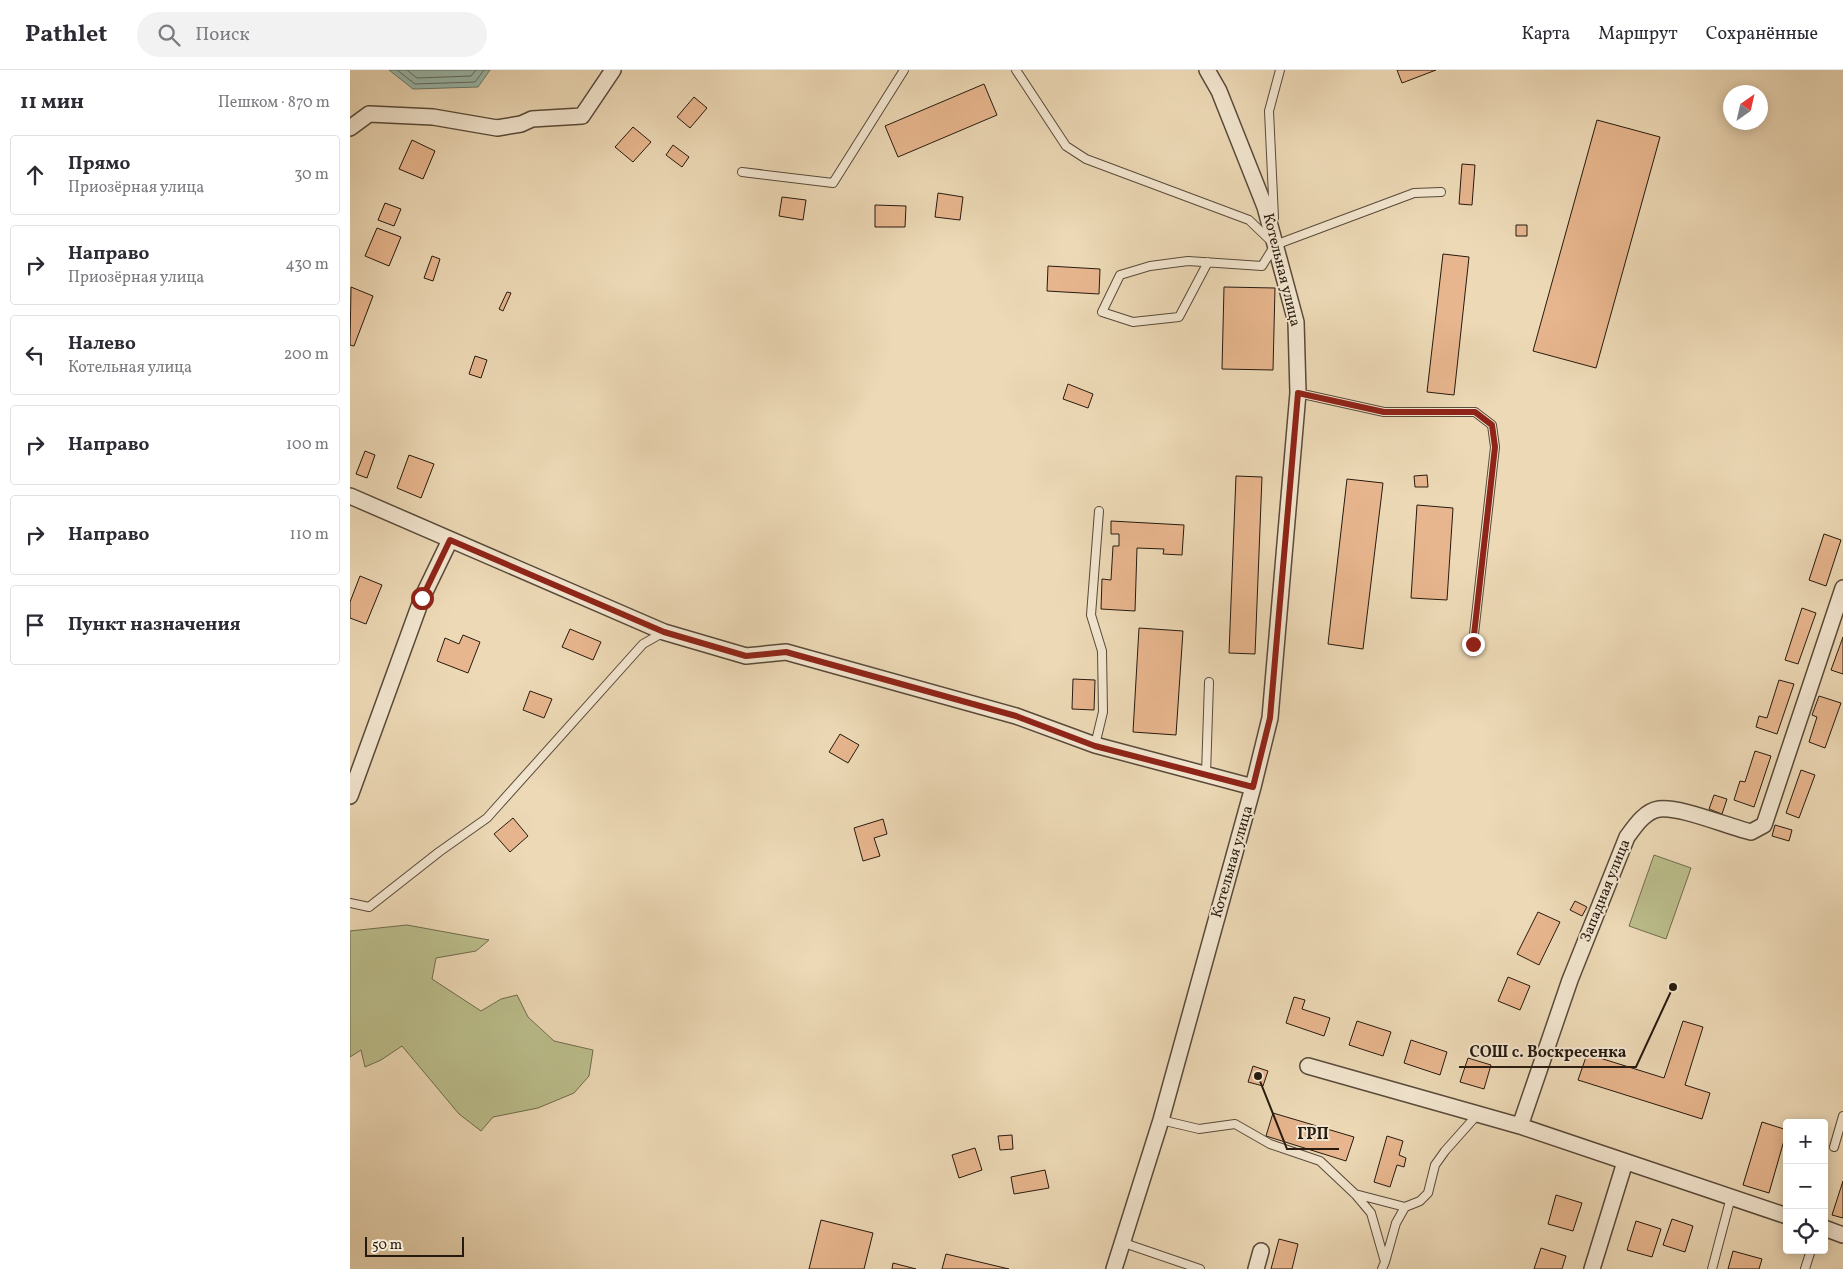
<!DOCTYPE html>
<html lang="ru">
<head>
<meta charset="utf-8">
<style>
	:root { --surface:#fff; --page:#f2f2f3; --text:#2b2b33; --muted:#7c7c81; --line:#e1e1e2 }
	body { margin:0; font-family:Vollkorn,serif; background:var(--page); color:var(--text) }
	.controls { position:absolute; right:15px; bottom:15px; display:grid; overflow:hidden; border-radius:5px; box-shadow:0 2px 12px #0003 }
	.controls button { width:45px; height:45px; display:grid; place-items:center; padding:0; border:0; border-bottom:1px solid var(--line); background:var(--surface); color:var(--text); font:25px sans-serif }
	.compass { position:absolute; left:1373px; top:15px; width:45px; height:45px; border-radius:50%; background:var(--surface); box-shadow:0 2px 12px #0003; rotate:34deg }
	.scale { position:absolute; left:15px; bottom:12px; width:99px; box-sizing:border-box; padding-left:5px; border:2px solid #261a0f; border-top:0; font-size:14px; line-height:18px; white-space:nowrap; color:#261a0f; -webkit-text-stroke:4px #f3e6d0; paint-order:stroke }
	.stop { position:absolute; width:15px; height:15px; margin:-11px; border:4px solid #8f2418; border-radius:50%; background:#fff }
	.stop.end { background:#8f2418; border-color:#fff; box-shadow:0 1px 5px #0008 }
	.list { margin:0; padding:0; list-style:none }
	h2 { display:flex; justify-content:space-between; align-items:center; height:65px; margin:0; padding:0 20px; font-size:21px }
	h2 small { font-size:16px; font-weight:400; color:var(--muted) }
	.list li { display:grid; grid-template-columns:32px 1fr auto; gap:15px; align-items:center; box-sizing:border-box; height:80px; margin:0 10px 10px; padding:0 10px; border:1px solid var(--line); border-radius:5px }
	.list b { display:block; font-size:19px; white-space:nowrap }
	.list p { margin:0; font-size:16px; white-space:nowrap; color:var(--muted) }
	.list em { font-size:16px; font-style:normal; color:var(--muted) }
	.icon { flex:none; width:28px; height:28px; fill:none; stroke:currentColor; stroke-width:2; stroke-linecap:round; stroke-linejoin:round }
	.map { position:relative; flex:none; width:1493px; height:1199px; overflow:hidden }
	header { display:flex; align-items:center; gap:30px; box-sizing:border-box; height:70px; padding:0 25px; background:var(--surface); border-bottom:1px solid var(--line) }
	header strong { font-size:24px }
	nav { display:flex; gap:28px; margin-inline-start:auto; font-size:18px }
	.search { width:350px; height:45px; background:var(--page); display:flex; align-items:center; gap:12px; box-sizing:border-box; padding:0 18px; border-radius:28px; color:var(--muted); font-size:19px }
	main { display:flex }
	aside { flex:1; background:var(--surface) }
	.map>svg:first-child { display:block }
</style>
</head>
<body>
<header>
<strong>Pathlet</strong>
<div class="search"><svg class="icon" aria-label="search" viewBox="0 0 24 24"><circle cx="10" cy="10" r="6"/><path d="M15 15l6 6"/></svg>Поиск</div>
<nav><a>Карта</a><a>Маршрут</a><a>Сохранённые</a></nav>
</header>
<main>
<aside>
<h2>11 мин<small>Пешком · 870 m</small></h2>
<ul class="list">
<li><svg class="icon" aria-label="ahead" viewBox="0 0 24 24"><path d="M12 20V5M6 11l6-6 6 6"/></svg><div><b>Прямо</b><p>Приозёрная улица</p></div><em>30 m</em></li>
<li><svg class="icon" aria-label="right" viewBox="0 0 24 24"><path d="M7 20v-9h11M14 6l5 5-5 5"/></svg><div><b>Направо</b><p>Приозёрная улица</p></div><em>430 m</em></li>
<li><svg class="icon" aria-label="left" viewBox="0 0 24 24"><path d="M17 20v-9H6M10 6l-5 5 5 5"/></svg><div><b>Налево</b><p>Котельная улица</p></div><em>200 m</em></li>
<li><svg class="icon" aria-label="right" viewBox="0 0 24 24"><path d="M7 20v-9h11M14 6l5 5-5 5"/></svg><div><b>Направо</b></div><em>100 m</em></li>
<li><svg class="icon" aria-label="right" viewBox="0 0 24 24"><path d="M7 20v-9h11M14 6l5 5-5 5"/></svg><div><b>Направо</b></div><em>110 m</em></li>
<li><svg class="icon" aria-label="arrive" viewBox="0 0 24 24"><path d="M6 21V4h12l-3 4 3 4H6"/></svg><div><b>Пункт назначения</b></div></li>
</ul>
</aside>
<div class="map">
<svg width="1493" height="1199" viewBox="0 0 1493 1199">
	<rect width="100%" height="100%" fill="#edd9b6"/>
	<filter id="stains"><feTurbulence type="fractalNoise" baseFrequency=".004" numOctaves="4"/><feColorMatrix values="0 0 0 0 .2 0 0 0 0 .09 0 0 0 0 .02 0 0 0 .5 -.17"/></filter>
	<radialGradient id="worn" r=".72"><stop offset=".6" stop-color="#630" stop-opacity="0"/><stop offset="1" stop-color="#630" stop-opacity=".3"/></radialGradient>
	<!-- green -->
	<path fill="#bbbe8c" stroke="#706c4e" d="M1304,785L1341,798L1316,869L1279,856Z
		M57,855L139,870L126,881L86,888L82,909L131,941L151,929L167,925L178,947L204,971L243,980L239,1006L224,1023L188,1038L143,1047L131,1061L109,1044L52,976L31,990L15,997L11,980L0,987V861Z"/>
	<!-- water -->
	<path fill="#99baac" stroke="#6b7a6d" d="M39,0H140L128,17L63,19Z"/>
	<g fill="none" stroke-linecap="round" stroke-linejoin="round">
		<!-- shore -->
		<path stroke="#606a5e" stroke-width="1" d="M47,0L65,14L125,12L134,0
			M57,0L67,8L121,6L126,0"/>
	</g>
	<!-- building -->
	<path fill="#e8b68e" stroke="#261a0f" d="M1047,0H1086L1052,13Z
		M634,14L647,45L548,87L535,56Z
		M344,27L357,38L340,58L327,47Z
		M1247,50L1310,67L1246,298L1183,281Z
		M283,57L301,72L283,92L265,77Z
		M62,70L85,81L73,109L49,99Z
		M323,75L339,87L332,97L316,85Z
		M1112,94L1125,95L1122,135L1109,134Z
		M588,123L613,127L610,150L585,147Z
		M432,127L456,130L453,150L429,146Z
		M35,133L51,139L44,156L28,150Z
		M525,135L556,136L555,157H525Z
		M1166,155H1177V166H1166Z
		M27,158L51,167L39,196L15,186Z
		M1093,184L1119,187L1104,325L1077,322Z
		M82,186L90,189L83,211L74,208Z
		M698,196L750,199L749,224L697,221Z
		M1,217L23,226L4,276L0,275Z
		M874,217L925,218L923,300L872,299Z
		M157,222L161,223L153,241L149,239Z
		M125,286L137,290L131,308L119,304Z
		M718,314L743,324L738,338L713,329Z
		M15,381L25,385L17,408L6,404Z
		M59,385L84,394L71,428L47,418Z
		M1077,405L1078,417H1065L1064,406Z
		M886,406L912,407L905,584L879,583Z
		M997,409L1033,413L1013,579L978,574Z
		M1067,435L1103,438L1097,530L1061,528Z
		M761,451L834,455L832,485L813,484L814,479L787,478L785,541L751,539L752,509L761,510L763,476H769V464H761Z
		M1474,464L1491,470L1476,516L1459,510Z
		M10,506L32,515L16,554L0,548V532Z
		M1452,538L1466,543L1448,594L1435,590Z
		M789,558L833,561L826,665L783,662Z
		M220,559L251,572L243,590L212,577Z
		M113,565L130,572L118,603L87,591L95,568L109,574Z
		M1493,567V604L1481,600Z
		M723,609L745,610L744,640L722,639Z
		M1429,610L1444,614L1427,664L1406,657L1409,646L1417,648Z
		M180,621L202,629L194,648L173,640Z
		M1469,626L1491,633L1475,678L1459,672L1467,647L1462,645Z
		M490,664L509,675L498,693L479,682Z
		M1405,681L1421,686L1404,737L1384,730L1390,711L1395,712Z
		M1451,700L1465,705L1449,748L1436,743Z
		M1364,725L1377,729L1372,744L1359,739Z
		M163,748L178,766L160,782L144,764Z
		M533,749L537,764L524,768L530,786L513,791L504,758Z
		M1425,755L1442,760L1439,771L1422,766Z
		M1225,831L1237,837L1232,846L1220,840Z
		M1188,842L1210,852L1189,895L1167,884Z
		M1158,907L1180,916L1170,940L1148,931Z
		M944,927L955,930L952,939L980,948L974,966L936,953Z
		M1007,951L1041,962L1033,986L999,975Z
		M1333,951L1353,957L1335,1015L1360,1023L1352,1049L1228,1010L1237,984L1314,1008Z
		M1061,970L1097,982L1090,1005L1054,993Z
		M1118,988L1141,995L1134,1019L1110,1012Z
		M903,996L918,1001L913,1016L898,1012Z
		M923,1043L1004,1067L996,1091L916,1066Z
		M1412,1052L1437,1060L1419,1123L1393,1115Z
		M662,1065L663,1079L650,1080L648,1066Z
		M1037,1066L1053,1071L1049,1085L1056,1088L1054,1097L1047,1095L1040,1117L1024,1112Z
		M625,1078L632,1100L609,1108L602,1085Z
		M695,1100L699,1118L664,1124L661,1107Z
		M1493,1111V1148L1482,1145Z
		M1206,1125L1232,1133L1223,1161L1198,1154Z
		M1322,1149L1343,1156L1335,1182L1313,1175Z
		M471,1150L523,1163L514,1199H459Z
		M1286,1151L1311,1159L1302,1187L1277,1180Z
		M929,1169L948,1174L942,1199H921Z
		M1191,1178L1216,1186L1212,1199H1184Z
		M1383,1181L1412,1189L1409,1199H1378Z
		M596,1184L659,1199H592Z
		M543,1193L566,1199H542Z"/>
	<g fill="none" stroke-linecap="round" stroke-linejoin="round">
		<!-- lane casing -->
		<g stroke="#584a39" stroke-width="10">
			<path id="lane" d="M666,0L716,76L736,89L899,150L922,172
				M392,102L483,113L554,0
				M924,148L919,41L930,0
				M858,192L829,247L783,252L752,242L770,205L800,196L838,191L912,196L925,175L1064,123L1091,122
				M948,323L1034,342H1125L1142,355L1145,377L1123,573
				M745,675L753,642L752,581L741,545L749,441
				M856,704L859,612
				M0,833L19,837L89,782L137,748L293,574L314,562
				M811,1050L849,1059L885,1054L920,1074L970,1091L1005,1124L1021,1143L1035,1192L1032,1199
				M1484,1077L1493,1046
				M1005,1124L1055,1137
				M771,1172L850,1199
				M1035,1192L1046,1153L1055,1137L1070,1131L1078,1123L1085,1095L1095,1081L1127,1045
				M1362,1199L1381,1127
				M1455,1199L1461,1180"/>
		</g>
		<!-- street casing -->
		<g stroke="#584a39" stroke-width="18">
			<path id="street" d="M0,58L19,44L83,47L147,58L171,54L182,49L232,46L263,0
				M0,426L314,562L396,586L436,582L666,646L745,675L903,717
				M0,726L72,528L100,470
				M958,996L1170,1056L1437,1146
				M1170,1056L1220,910L1277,767C1285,756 1295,741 1309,739C1330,736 1379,757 1401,762L1414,755L1493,518
				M1474,1158L1493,1165
				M764,1199L811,1050L903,717L920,648L948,323L946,252L915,137L869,21L857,0
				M906,1199L911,1181
				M1242,1199L1275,1092"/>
		</g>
		<!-- lane -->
		<use href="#lane" stroke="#f3e6d0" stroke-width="8"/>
		<!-- street -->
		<use href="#street" stroke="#f3e6d0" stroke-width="15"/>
	</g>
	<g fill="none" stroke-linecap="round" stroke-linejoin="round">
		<!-- route -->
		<path stroke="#8f2418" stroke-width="6" d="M72,528L100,470L314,562L396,586L436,582L666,646L745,676L903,717L920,648L948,323L1034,342H1125L1142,355L1145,377L1123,574"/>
	</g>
	<g text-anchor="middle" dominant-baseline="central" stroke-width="4" stroke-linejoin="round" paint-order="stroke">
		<!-- street labels -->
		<g font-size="15" fill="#261a0f" stroke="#f3e6d0">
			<text transform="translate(931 200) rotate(76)">Котельная улица</text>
			<text transform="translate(883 792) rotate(-74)">Котельная улица</text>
			<text transform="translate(1256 821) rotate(-68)">Западная улица</text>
		</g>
	</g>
	<!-- callouts -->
	<path fill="none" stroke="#261a0f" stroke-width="2" d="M1323 917L1286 997H1109M908 1006L937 1079H989"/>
	<g fill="#261a0f" stroke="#f3e6d0" stroke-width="2">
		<circle cx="1323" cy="917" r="5"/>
		<circle cx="908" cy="1006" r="5"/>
	</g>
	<g font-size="16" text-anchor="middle" font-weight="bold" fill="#261a0f" stroke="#f3e6d0" stroke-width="4" stroke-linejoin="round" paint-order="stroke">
		<text x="1198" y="987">СОШ с. Воскресенка</text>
		<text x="963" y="1069">ГРП</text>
	</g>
	<rect width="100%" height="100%" filter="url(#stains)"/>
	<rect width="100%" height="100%" fill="url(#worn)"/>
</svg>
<div class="controls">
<button>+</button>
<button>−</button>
<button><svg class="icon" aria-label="locate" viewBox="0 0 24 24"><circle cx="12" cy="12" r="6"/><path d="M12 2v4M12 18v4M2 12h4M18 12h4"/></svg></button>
</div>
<svg class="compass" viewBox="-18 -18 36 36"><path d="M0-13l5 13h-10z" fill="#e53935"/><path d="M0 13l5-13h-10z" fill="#7c7c81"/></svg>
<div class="scale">50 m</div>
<div class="stop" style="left:72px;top:528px"></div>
<div class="stop end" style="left:1123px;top:574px"></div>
</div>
</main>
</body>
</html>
